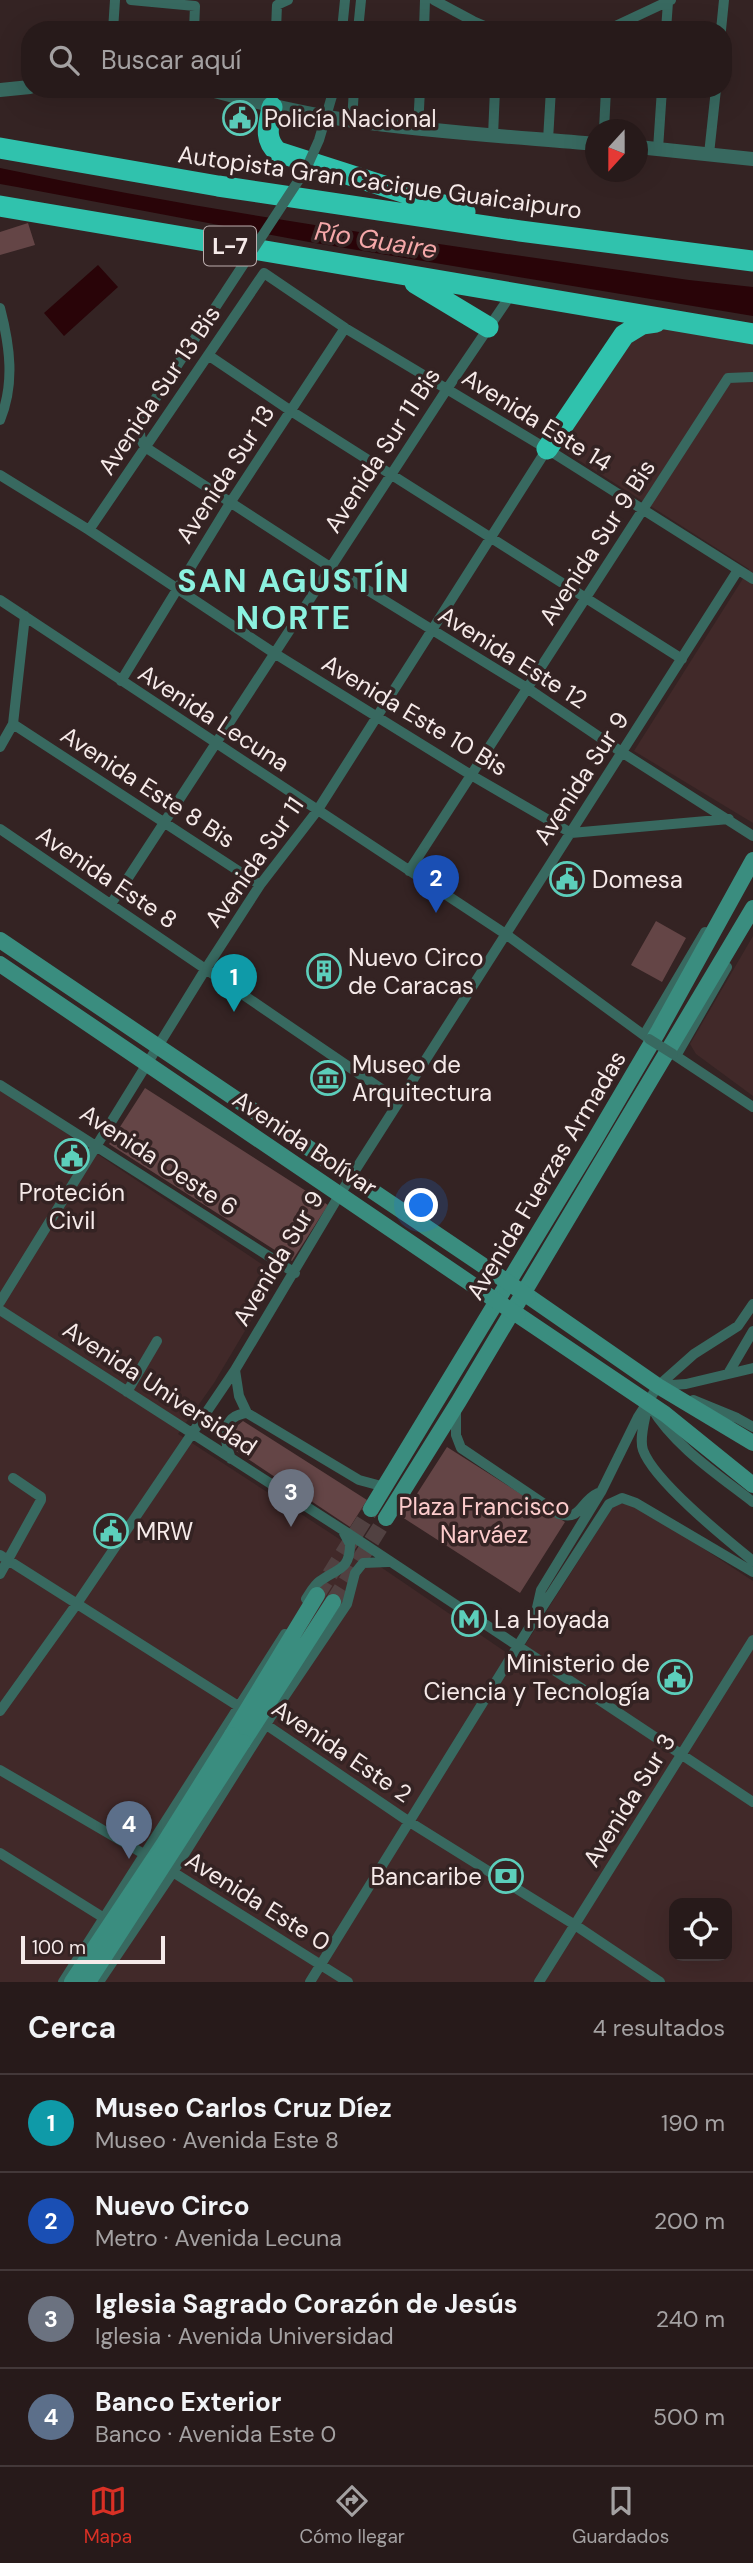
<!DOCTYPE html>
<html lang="es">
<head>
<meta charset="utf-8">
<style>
	:root { --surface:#271a1a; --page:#332727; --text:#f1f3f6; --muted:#a4a1a2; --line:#433839; --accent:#d93025 }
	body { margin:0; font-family:"DM Sans",sans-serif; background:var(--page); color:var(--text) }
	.controls { position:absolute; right:21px; bottom:21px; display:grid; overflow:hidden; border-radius:14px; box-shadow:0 7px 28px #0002 }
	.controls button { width:63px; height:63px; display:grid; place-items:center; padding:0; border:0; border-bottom:2px solid var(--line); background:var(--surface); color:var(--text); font:35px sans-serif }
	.compass { position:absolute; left:585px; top:119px; width:63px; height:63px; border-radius:50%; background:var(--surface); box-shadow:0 7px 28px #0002; rotate:201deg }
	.scale { position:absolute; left:21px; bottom:18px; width:144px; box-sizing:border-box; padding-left:7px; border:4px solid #f6eae9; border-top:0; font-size:19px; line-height:24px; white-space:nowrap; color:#f6eae9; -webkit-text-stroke:5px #342323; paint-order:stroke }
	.you { position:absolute; left:422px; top:1206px; width:24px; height:24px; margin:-18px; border:5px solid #fff; border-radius:50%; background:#1a73e8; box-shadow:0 0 0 10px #1a73e833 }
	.badge { display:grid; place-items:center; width:46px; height:46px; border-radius:50%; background:var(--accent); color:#fff; font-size:23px; font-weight:700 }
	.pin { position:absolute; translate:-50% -58px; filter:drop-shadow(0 2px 4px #0008) }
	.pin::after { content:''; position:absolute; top:37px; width:24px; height:21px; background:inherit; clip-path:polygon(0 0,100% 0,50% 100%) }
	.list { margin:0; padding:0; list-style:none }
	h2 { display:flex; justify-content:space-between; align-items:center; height:91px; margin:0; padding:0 28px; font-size:30px }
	h2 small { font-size:23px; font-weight:400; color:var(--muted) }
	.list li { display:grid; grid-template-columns:46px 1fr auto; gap:21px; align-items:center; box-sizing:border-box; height:98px; padding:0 28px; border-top:2px solid var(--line) }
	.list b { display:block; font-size:26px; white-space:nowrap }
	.list p { margin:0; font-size:23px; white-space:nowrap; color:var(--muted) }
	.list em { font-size:23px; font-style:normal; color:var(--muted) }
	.icon { flex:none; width:38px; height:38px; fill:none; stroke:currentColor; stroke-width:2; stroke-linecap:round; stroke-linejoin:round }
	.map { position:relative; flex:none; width:753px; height:1982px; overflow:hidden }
	.search { position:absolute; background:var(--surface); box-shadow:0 7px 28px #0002; left:21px; right:21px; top:21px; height:77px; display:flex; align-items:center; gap:18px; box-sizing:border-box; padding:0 24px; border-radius:28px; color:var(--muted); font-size:26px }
	.sheet { height:483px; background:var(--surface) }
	nav { display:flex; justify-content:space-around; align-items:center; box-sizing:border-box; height:98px; border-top:2px solid var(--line); background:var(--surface); font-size:19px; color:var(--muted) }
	nav a { display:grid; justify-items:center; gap:4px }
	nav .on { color:var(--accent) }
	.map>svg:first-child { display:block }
</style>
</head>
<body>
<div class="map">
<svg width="753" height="1982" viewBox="0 0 753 1982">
	<rect width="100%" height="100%" fill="#342323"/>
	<!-- built -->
	<path fill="#412929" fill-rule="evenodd" d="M648,326L753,344V823L634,751L749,569L558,447L634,335Z
		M753,936V1096L696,1054L690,1044Z
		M0,1089L278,1275L214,1383L178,1434L341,1540L516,1659L614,1505L618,1504L626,1503L643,1509L753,1581V1982H0ZM674,1903H727V1956H674Z"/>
	<!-- green -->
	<path fill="#644546" d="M28,223L35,245L0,255V232Z
		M656,921L686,938L662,982L631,965Z
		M145,1088L328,1205L292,1261L109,1144Z
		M243,1421L367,1500L350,1527L230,1447L231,1431Z
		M447,1447L565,1522L520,1593L402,1517Z"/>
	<!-- water -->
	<path fill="#290408" d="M0,168C228,216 459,247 689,280L753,287V316L309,242L17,187L0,184Z
		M98,265L118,287L64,336L44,313Z"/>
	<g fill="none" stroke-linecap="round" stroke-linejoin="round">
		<!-- secondary-tunnel -->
		<path stroke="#514141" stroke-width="16" stroke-dasharray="16 8" stroke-linecap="butt" d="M317,1595L371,1509
			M333,1602L386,1518"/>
		<!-- minor -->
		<path stroke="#386960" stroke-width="10" d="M131,0L195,6L194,30
			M434,0L473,21L494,30
			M113,30L115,0
			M276,30L277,5L288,0
			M342,30L345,0
			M358,30L361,0
			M424,30L425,0
			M607,30L671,0
			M666,30L668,2
			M721,30L724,0
			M272,107L273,89
			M352,121L354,89
			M418,129L420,89
			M604,130L606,89
			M493,136L495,89
			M548,140L551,89
			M658,149L662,89
			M709,154L716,89
			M0,308C10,346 15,384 0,420
			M208,355L291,411L682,659
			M148,410C140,423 136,433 145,447L330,567L527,688L623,753L753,836
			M0,475L89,530L274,653L471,775L571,833L729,819
			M89,530L264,273L345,328L547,449L753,579
			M0,600L507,935L649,1039
			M121,681L230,503L345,328
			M13,724L260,885
			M0,747L13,724L25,616
			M0,829L399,1101
			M409,871L728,378L753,377
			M111,904L447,389L506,302
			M644,1035L705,932
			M673,1054L753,1107
			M676,1056L727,967
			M0,1085L295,1273
			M0,1302L205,970L260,885L317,811L547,449
			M0,1310L346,1532L753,1802
			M235,1370L239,1396L247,1413L359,1480L385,1487
			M729,1372L753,1331
			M658,1386L686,1384L753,1368
			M127,1392L157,1341
			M693,1400L737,1418L753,1427
			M651,1407C674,1446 717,1474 753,1502
			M456,1408V1435L461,1448L559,1514C582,1521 580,1501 598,1493
			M647,1408C645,1420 639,1438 643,1450C654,1481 726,1539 753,1561
			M231,1459C224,1440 220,1416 247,1413
			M0,1555L246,1711L408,1821L575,1925L660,1982
			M0,1574L41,1500V1497L13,1478
			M306,1599C310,1593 314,1585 320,1581C338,1568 350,1570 350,1544L344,1533
			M536,1612L541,1590L601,1492L638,1417L658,1386L694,1354L738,1326L753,1304
			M0,1711L76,1605L235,1370L340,1194L738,570
			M0,1770L149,1857
			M0,1853L104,1918
			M168,1869L348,1982
			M63,1982L285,1634
			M99,1982L173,1872L270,1718L347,1604L355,1573L363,1563L388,1562
			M310,1982L534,1620L609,1504L622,1498L636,1503L753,1572
			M539,1982L753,1640"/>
		<!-- tertiary -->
		<path stroke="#386960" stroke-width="14" d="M207,89C255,102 304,114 354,121C434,132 515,137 596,144
			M0,90L30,87
			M638,147L753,159"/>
		<!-- secondary -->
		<path stroke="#3a8d7f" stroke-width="16" d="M0,940L503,1279
			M0,964L492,1298
			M528,1296L658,1386L753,1443
			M518,1315L665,1414L753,1485
			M371,1509L594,1141L658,1032L753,860
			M386,1518L459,1401L753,908
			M232,1735L317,1595
			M243,1742L333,1602"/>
		<!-- motorway -->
		<path stroke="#30c2ad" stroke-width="21" d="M272,107C269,124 263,139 278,152L465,212
			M0,148L218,186L520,231L753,261
			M0,206L753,334
			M415,283L488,327
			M547,449L624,335L642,324L656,322"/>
		<!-- minor-bridge -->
		<path stroke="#386960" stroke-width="10" d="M148,410L306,169L319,140L334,89
			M649,1039L673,1054"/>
		<!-- secondary-bridge -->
		<path stroke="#3a8d7f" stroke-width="16" d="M503,1279L528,1296
			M492,1298L518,1315
			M72,1982L163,1845L232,1735
			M88,1982L243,1742"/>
	</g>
	<!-- icons -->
	<defs>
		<g id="civic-ring" transform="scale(1.75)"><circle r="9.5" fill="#342323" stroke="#5ccebb" stroke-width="1.5"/><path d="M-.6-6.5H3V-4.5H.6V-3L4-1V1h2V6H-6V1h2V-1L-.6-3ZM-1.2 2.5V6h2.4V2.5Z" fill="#5ccebb"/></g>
		<g id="building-ring" transform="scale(1.75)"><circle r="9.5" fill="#342323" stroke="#5ccebb" stroke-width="1.5"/><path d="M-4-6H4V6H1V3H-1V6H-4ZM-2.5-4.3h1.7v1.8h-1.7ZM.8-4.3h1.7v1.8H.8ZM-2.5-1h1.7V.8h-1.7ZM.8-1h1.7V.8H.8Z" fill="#5ccebb"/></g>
		<g id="museum-ring" transform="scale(1.75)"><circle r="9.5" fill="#342323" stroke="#5ccebb" stroke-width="1.5"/><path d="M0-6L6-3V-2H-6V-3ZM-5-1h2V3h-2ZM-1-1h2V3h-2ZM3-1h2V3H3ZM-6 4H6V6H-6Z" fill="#5ccebb"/></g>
		<g id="metro-ring" transform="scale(1.75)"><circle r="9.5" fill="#342323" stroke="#5ccebb" stroke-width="1.5"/><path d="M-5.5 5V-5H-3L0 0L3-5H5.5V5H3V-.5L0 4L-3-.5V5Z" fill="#5ccebb"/></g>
		<g id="bank-ring" transform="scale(1.75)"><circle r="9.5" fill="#342323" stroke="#5ccebb" stroke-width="1.5"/><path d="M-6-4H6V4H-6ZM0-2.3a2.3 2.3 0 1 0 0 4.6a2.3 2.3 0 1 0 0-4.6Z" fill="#5ccebb"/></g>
	</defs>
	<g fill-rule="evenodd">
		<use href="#civic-ring" x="240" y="118"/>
		<use href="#civic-ring" x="567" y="879"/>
		<use href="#building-ring" x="324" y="971"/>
		<use href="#museum-ring" x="328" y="1078"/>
		<use href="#civic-ring" x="72" y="1156"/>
		<use href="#civic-ring" x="111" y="1531"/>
		<use href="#metro-ring" x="469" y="1619"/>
		<use href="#civic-ring" x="675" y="1677"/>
		<use href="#bank-ring" x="506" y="1876"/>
	</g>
	<g text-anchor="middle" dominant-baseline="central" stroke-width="7" stroke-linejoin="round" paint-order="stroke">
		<!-- shield labels -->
		<rect fill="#342323" stroke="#bcaeae" stroke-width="2" x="204" y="226.5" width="52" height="39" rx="5"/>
		<g font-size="23" font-weight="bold" fill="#f6eae9">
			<text x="230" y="246">L-7</text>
		</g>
		<!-- poi labels -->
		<g font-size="24" fill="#f6eae9" stroke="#342323" text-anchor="start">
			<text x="264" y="118">Policía Nacional</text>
			<text x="592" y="879">Domesa</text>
			<text x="348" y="957">Nuevo Circo<tspan x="348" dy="28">de Caracas</tspan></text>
			<text x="352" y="1064">Museo de<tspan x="352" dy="28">Arquitectura</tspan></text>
			<text x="72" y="1192" text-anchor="middle">Proteción<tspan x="72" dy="28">Civil</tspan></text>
			<text x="136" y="1531">MRW</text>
			<text x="494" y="1619">La Hoyada</text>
			<text x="650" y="1663" text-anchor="end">Ministerio de<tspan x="650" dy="28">Ciencia y Tecnología</tspan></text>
			<text x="482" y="1876" text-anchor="end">Bancaribe</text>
		</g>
		<!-- street labels -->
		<g font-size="24" fill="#f6eae9" stroke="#342323">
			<text transform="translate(380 182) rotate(8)">Autopista Gran Cacique Guaicaipuro</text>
			<text transform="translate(159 390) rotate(-56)">Avenida Sur 13 Bis</text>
			<text transform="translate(537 420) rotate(32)">Avenida Este 14</text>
			<text transform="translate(382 450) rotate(-57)">Avenida Sur 11 Bis</text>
			<text transform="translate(225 474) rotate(-57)">Avenida Sur 13</text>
			<text transform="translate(597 542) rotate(-57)">Avenida Sur 9 Bis</text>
			<text transform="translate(513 657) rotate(32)">Avenida Este 12</text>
			<text transform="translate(415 715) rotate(31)">Avenida Este 10 Bis</text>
			<text transform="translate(214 718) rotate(33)">Avenida Lecuna</text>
			<text transform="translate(581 778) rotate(-57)">Avenida Sur 9</text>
			<text transform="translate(148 787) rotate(33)">Avenida Este 8 Bis</text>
			<text transform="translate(254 862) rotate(-55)">Avenida Sur 11</text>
			<text transform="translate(107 877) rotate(34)">Avenida Este 8</text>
			<text transform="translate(305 1143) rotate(34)">Avenida Bolívar</text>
			<text transform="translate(159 1160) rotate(33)">Avenida Oeste 6</text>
			<text transform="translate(546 1175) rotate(-59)">Avenida Fuerzas Armadas</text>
			<text transform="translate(278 1258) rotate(-59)">Avenida Sur 9</text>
			<text transform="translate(160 1388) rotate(33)">Avenida Universidad</text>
			<text transform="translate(342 1751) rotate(34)">Avenida Este 2</text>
			<text transform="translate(629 1800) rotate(-58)">Avenida Sur 3</text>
			<text transform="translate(258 1901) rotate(32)">Avenida Este 0</text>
		</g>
		<!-- park labels -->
		<g font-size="24" fill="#fdcccc" stroke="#342323">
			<text x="484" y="1506">Plaza Francisco<tspan x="484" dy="28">Narváez</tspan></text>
		</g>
		<!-- water labels -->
		<g font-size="26" font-style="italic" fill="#f5a8a9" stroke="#342323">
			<text transform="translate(376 240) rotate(9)">Río Guaire</text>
		</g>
		<!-- district labels -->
		<g font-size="32" font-weight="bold" letter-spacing="2" fill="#8bf1df" stroke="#342323">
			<text x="294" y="581">SAN AGUSTÍN<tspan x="294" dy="37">NORTE</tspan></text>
		</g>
	</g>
</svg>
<div class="controls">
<button><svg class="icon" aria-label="locate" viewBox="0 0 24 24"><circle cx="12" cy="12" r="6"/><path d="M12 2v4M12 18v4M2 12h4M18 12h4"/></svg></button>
</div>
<svg class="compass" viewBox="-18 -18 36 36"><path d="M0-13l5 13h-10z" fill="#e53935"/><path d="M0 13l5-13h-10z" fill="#a4a1a2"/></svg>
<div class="scale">100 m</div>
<div class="you"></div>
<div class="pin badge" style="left:234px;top:1012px;background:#0f9aa8">1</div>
<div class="pin badge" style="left:436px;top:913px;background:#1a4fb4">2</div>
<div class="pin badge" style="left:291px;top:1527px;background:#6b7280">3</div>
<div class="pin badge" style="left:129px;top:1859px;background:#5c6f8a">4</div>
<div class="search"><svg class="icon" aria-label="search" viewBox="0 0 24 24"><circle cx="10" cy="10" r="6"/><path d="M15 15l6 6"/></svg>Buscar aquí</div>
</div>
<section class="sheet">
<h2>Cerca<small>4 resultados</small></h2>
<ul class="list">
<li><span class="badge" style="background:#0f9aa8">1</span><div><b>Museo Carlos Cruz Díez</b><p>Museo · Avenida Este 8</p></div><em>190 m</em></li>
<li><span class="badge" style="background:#1a4fb4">2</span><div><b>Nuevo Circo</b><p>Metro · Avenida Lecuna</p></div><em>200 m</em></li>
<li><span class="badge" style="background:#6b7280">3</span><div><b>Iglesia Sagrado Corazón de Jesús</b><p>Iglesia · Avenida Universidad</p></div><em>240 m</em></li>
<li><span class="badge" style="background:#5c6f8a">4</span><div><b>Banco Exterior</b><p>Banco · Avenida Este 0</p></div><em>500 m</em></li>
</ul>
</section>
<nav>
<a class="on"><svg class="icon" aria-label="map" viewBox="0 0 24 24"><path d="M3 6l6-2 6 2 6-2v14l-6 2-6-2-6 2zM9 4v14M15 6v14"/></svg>Mapa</a>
<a><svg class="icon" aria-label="directions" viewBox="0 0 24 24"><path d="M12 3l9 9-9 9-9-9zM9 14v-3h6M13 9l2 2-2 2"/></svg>Cómo llegar</a>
<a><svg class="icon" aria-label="saved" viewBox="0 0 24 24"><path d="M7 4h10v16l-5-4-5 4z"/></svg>Guardados</a>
</nav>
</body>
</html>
